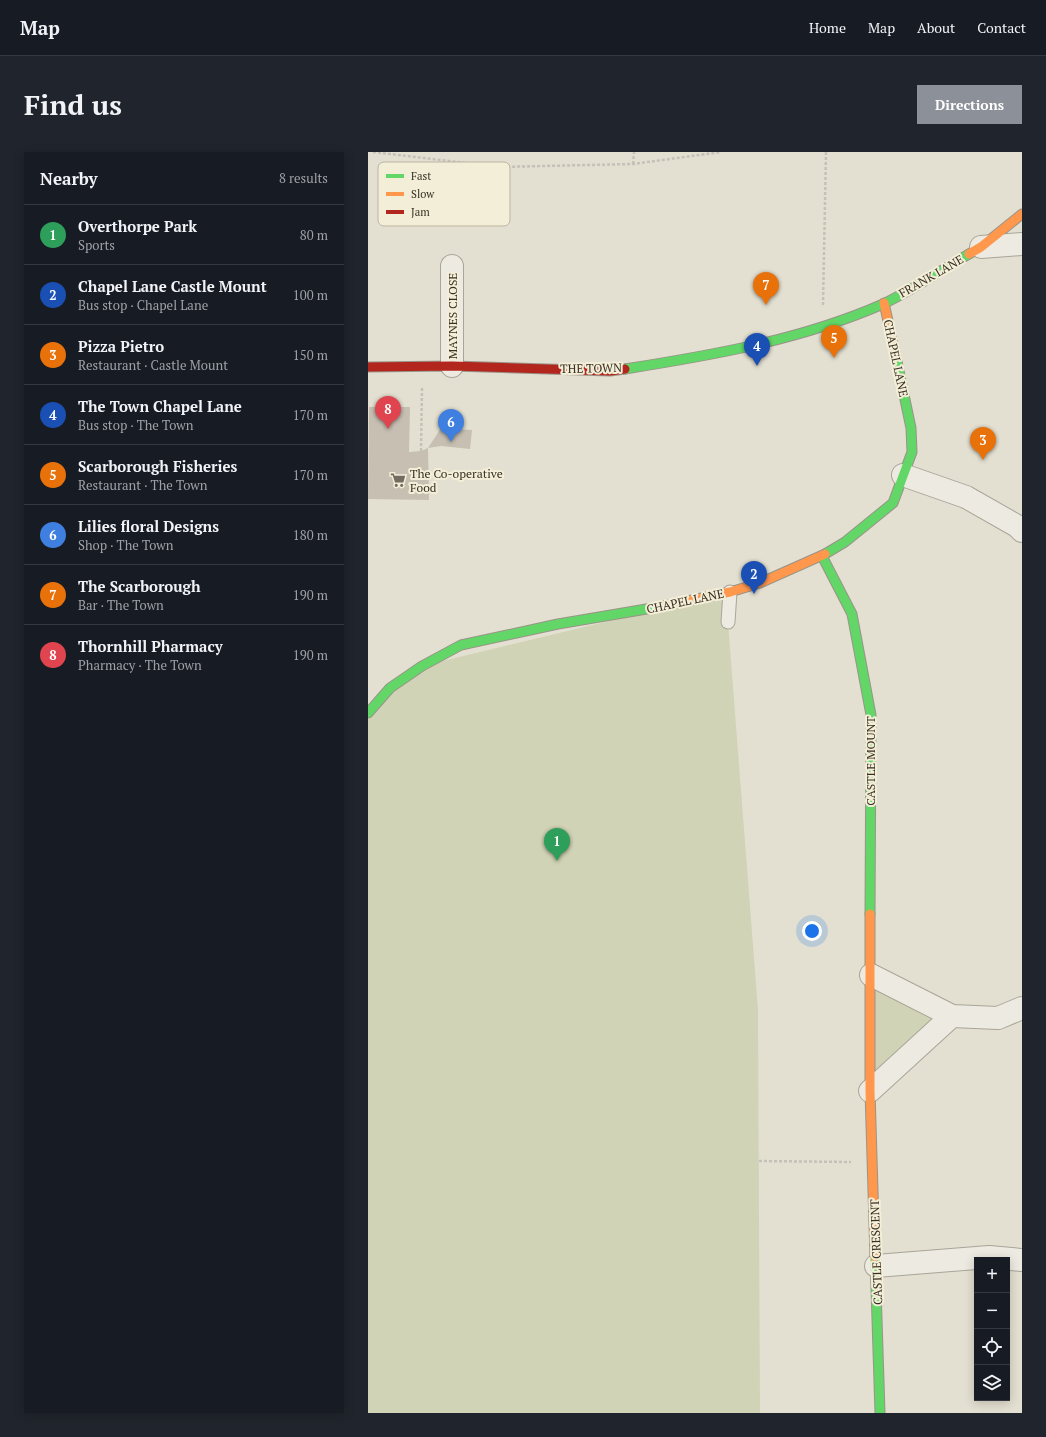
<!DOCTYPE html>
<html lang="en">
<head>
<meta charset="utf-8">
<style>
	:root { --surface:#171b24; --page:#20242c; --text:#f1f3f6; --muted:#9ea1a6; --line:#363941; --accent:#8c9099 }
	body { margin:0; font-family:"PT Serif",serif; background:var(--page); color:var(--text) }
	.controls { position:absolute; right:12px; bottom:12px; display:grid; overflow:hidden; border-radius:0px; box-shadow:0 2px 10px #0003 }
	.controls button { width:36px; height:36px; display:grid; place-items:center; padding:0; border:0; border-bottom:1px solid var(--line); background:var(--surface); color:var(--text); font:20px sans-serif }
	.you { position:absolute; left:444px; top:779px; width:14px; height:14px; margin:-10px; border:3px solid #fff; border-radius:50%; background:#1a73e8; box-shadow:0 0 0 6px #1a73e833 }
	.badge { display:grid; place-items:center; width:26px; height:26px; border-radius:50%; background:var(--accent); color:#fff; font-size:13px; font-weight:700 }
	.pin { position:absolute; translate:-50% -33px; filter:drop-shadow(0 1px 2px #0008) }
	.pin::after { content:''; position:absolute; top:21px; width:14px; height:12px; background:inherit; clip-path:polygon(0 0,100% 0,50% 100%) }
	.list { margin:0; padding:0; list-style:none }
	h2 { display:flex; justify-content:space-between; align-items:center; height:52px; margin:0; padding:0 16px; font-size:17px }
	h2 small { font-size:13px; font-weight:400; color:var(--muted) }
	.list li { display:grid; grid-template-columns:26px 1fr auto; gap:12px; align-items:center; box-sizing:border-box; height:60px; padding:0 16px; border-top:1px solid var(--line) }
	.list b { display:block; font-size:15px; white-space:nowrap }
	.list p { margin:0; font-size:13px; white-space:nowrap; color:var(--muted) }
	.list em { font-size:13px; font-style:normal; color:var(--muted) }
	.icon { flex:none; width:22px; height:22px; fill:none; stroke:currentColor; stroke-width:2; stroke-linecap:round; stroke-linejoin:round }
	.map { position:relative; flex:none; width:654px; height:1261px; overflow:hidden; border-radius:0px }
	header { display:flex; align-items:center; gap:24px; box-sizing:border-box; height:56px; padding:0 20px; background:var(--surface); border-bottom:1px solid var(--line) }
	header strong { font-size:19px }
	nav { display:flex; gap:22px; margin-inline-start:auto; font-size:14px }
	.intro { display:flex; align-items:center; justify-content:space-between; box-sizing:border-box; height:96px; padding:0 24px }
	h1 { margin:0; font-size:28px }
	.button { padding:10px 18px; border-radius:0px; background:var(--accent); color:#fff; font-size:14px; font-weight:700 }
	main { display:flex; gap:24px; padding:0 24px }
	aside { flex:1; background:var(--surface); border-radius:0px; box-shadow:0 2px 10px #0003 }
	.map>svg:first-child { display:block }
</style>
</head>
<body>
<header>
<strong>Map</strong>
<nav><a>Home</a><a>Map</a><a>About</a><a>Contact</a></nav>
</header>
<div class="intro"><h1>Find us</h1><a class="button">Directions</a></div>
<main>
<aside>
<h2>Nearby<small>8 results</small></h2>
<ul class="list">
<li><span class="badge" style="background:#2e9e5b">1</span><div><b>Overthorpe Park</b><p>Sports</p></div><em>80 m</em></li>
<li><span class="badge" style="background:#1a4fb4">2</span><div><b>Chapel Lane Castle Mount</b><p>Bus stop · Chapel Lane</p></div><em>100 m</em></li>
<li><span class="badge" style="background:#e8710a">3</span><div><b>Pizza Pietro</b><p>Restaurant · Castle Mount</p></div><em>150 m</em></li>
<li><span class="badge" style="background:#1a4fb4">4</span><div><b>The Town Chapel Lane</b><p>Bus stop · The Town</p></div><em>170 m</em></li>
<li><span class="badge" style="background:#e8710a">5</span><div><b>Scarborough Fisheries</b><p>Restaurant · The Town</p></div><em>170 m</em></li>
<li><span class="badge" style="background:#3f7fe0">6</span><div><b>Lilies floral Designs</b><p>Shop · The Town</p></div><em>180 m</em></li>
<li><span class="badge" style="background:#e8710a">7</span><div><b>The Scarborough</b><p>Bar · The Town</p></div><em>190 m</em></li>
<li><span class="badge" style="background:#e0444e">8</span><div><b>Thornhill Pharmacy</b><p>Pharmacy · The Town</p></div><em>190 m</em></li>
</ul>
</aside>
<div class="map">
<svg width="654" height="1261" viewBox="0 0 654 1261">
	<rect width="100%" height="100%" fill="#e3e0d1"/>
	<!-- green -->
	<path fill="#d0d3b5" d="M362,440L360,470L390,858L392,1261H0V561L54,514Z
		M503,823L584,864L502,939Z"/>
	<!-- building -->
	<path fill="#c7bfb2" d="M1,255H42L41,300L53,299L60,296L61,348L0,347Z
		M73,276L104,278L102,297L73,294L60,296Z"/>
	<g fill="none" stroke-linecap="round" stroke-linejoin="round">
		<!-- lane casing -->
		<g stroke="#a9a599" stroke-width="15">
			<path id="lane" d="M360,470L362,440"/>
		</g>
		<!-- street casing -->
		<g stroke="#a9a599" stroke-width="24">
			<path id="street" d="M613,95L654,92
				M84,114V214
				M535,323L598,345L649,374L654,379
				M503,823L584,864L630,866L654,856
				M502,939L584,864
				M508,1114L621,1105L654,1108"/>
		</g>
		<!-- fast casing -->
		<g stroke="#999489" stroke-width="11">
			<path id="fast" d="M257,217C345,203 433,188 515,152C545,138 573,118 601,102
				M457,402L477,390L525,351L544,300L543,276L528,205
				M454,404L484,462L503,563L502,762
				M0,561L22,536L54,514L93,493L190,472L296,454
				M507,1105L512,1261"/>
		</g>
		<!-- slow casing -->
		<g stroke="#999489" stroke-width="11">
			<path id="slow" d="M601,102L613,95L654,62
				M516,151L528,205
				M296,454L362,440L392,431L457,402
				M502,762V939L507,1105"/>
		</g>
		<!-- jam casing -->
		<g stroke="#999489" stroke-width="11">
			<path id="jam" d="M0,215L84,214L242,219L257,217"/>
		</g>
		<!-- path -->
		<path stroke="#c4c1b8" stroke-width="2.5" stroke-dasharray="3 2" stroke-linecap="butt" d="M5,0L132,15L265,12L353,0
			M265,12L266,0
			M455,153L458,0
			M53,299L54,236
			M391,1009L483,1010"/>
		<!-- lane -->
		<use href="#lane" stroke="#eceae1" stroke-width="13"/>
		<!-- street -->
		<use href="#street" stroke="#eceae1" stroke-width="22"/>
		<!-- fast -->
		<use href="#fast" stroke="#63d668" stroke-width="9"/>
		<!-- slow -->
		<use href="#slow" stroke="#ff974d" stroke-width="9"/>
		<!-- jam -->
		<use href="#jam" stroke="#b3261e" stroke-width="9"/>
	</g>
	<!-- icons -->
	<defs>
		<g id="supermarket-bare" transform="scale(1.2)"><path d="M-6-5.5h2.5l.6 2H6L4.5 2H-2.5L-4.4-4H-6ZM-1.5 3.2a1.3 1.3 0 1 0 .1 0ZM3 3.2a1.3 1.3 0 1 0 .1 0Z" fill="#746c5f" stroke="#f3eed8" stroke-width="2.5" paint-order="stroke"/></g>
	</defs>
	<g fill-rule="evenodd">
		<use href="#supermarket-bare" x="30" y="328"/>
	</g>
	<g text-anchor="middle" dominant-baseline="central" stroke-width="4" stroke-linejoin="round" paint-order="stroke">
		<!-- street labels -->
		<g font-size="12" fill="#382e22" stroke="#f3eed8">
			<text transform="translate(563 124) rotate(-30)">FRANK LANE</text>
			<text transform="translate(84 164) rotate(-90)">MAYNES CLOSE</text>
			<text transform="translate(528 206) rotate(78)">CHAPEL LANE</text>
			<text transform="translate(223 216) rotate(-1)">THE TOWN</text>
			<text transform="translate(317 449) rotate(-12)">CHAPEL LANE</text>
			<text transform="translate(502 609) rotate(-90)">CASTLE MOUNT</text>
			<text transform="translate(508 1100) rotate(-92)">CASTLE CRESCENT</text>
		</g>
		<!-- poi labels -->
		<g font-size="12" fill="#382e22" stroke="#f3eed8" text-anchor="start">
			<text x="42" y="321">The Co-operative<tspan x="42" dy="14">Food</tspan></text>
		</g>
	</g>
	<!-- legend -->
	<rect x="10" y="10" width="132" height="64" rx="6" fill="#f3eed8" stroke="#bbb4a1" stroke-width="1"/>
	<rect x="18" y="22" width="18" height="4" fill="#63d668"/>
	<rect x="18" y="40" width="18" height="4" fill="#ff974d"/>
	<rect x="18" y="58" width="18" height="4" fill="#b3261e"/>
	<g font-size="11" fill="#382e22">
		<text x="43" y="28">Fast</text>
		<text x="43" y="46">Slow</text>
		<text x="43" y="64">Jam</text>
	</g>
</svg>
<div class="controls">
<button>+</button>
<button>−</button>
<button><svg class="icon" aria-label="locate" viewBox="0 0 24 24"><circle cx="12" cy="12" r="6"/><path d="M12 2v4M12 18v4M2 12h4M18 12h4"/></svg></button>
<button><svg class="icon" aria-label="layers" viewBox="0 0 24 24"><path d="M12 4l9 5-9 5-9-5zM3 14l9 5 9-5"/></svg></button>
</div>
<div class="you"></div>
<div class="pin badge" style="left:189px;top:709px;background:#2e9e5b">1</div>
<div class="pin badge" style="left:386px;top:442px;background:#1a4fb4">2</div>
<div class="pin badge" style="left:615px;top:308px;background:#e8710a">3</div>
<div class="pin badge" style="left:389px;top:214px;background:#1a4fb4">4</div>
<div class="pin badge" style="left:466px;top:206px;background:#e8710a">5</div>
<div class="pin badge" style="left:83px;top:290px;background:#3f7fe0">6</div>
<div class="pin badge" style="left:398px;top:153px;background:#e8710a">7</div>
<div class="pin badge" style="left:20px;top:277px;background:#e0444e">8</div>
</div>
</main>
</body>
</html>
